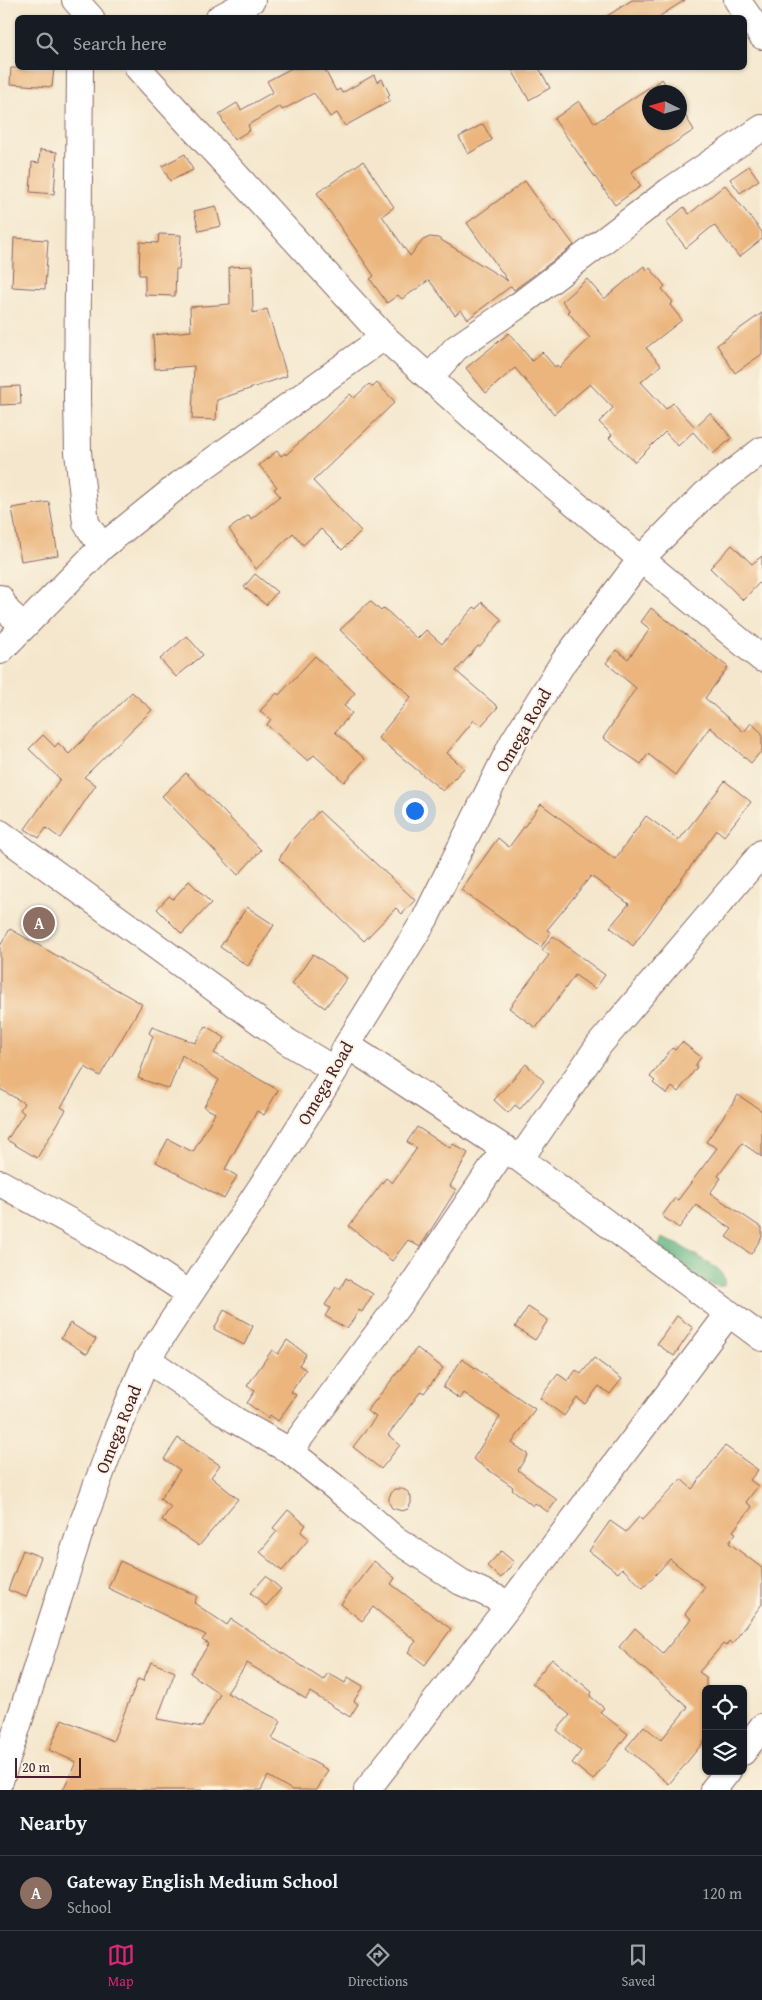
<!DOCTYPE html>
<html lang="en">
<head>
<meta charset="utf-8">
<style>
	:root { --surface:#171b24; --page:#242831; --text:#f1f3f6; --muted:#9ea1a6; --line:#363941; --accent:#db2777 }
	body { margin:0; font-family:"Gentium Book Plus",serif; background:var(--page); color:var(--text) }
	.controls { position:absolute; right:15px; bottom:15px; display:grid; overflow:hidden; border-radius:8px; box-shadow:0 1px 4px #0004 }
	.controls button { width:45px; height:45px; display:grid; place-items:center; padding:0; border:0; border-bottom:1px solid var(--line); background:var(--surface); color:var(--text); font:25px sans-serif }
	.compass { position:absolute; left:642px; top:85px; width:45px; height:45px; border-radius:50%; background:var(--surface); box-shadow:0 1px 4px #0004; rotate:275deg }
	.scale { position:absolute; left:15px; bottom:12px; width:66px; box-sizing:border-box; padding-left:5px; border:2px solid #4a1f2b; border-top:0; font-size:14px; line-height:18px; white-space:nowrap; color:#4a1f2b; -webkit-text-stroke:4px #fcf5e5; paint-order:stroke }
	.you { position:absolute; left:414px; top:810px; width:18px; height:18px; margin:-12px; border:4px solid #fff; border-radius:50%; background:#1a73e8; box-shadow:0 0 0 8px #1a73e833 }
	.badge { display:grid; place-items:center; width:32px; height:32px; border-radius:50%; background:var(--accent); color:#fff; font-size:16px; font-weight:700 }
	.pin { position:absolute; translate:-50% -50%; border:2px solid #fff; box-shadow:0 1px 5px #0006 }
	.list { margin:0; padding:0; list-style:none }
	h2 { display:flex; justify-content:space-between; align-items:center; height:65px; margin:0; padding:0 20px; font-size:21px }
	h2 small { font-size:16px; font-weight:400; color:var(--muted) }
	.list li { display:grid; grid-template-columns:32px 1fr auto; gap:15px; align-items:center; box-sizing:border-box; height:75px; padding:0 20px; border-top:1px solid var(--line) }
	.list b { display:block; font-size:19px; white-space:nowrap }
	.list p { margin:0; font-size:16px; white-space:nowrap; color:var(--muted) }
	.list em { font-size:16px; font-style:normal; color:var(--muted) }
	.icon { flex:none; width:28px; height:28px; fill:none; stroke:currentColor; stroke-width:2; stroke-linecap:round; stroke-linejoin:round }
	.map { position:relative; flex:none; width:762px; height:1790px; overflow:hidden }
	.search { position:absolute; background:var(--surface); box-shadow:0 1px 4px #0004; left:15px; right:15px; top:15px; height:55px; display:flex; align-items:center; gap:12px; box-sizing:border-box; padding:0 18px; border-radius:8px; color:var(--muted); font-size:19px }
	.sheet { height:140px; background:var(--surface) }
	nav { display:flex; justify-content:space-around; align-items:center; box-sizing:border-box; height:70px; border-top:1px solid var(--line); background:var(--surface); font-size:14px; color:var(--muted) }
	nav a { display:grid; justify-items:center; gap:2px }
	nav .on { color:var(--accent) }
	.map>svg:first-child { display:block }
</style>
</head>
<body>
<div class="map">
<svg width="762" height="1790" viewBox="0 0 762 1790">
	<rect width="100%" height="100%" fill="#fcf5e5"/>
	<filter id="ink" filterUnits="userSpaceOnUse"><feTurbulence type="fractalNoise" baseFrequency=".02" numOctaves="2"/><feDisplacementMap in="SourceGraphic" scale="10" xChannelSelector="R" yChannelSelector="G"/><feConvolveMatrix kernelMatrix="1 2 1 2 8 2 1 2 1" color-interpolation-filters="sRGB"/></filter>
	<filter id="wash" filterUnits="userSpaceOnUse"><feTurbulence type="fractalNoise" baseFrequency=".0096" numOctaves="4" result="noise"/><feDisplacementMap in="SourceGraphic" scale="20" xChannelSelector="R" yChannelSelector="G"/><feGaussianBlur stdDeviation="1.12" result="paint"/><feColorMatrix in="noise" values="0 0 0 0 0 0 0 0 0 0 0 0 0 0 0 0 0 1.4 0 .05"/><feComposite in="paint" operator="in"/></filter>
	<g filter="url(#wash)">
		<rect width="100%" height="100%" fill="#f4e7cd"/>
		<!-- forest -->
		<path fill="#64b684" stroke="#576a58" d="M662,1238L679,1245L718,1269L725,1279L724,1286C703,1289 674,1261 658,1248Z"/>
		<g id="blocks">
			<!-- building -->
			<path fill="#ebb57d" d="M632,0H685L657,18H604Z
				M11,68H54L52,87L10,84Z
				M292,68H324L336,91L340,89L342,93L374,75L377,82L382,79L390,95L388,97L390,101L345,126L337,113L330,117L314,93L282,110L280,106L248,125L250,130L234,140L219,114L237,103L241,110L273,92L267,81Z
				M511,68H539L550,88L529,100Z
				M662,79L670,92H650V122H680V107L694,130L631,172L641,186L615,205L554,119L579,101L595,123Z
				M483,124L492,140L468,154L459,137Z
				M40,150L57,152L54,194L30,192L32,162L39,163Z
				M185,154L193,170L170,181L162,166Z
				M363,161L394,207L382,216L410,256L423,240L430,237L438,238L508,281L467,223L525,181L554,222L556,221L574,245L514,290L511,286L468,319L461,310L455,315L429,280L402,299L398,295L387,303L370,279L374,276L317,193Z
				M749,166L759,180L740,193L730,179Z
				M725,185L762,232V239L739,257L714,225L686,248L666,222L684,207L689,214Z
				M216,206L221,226L199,231L194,211Z
				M159,234L181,235L179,269H176L175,296L145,295V275H139L140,242L158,243Z
				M14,238L48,240L45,289L12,287Z
				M252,266L253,313L267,309L287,376L217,400L216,420L192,419L194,366L155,369L153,335L191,331L190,307L230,304L229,267Z
				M644,266L647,270L650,268L665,286L662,289L673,302L670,305L682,320L646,348L661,365L641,382L666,409L673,403L695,427L710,413L732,438L713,454L693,432L678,446L665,432L635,462L609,438L612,435L599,422L613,408L590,384L554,414L515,368L486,393L466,368L509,333L532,361L542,352L555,367L557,365L559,368L590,338L568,312L570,311L562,301L587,279L604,299Z
				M762,313V354L735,373L717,345Z
				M377,383L395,402L313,481L361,531L342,550L321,529L303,545L293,533L256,569L229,529L249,515L251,519L280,496L274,489L277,487L259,465L277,451L281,456L285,453L286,455L350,394L354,398L369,384L373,387Z
				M20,386L21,404L0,405V387Z
				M49,502L58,555L21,561L12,508Z
				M732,545L752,564L762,556V580L743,600L710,568Z
				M255,574L277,592L266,605L244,587Z
				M370,601L381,611L384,608L417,639L426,630L442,644L474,607L477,609L482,602L502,620L480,647L478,646L456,671L498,707L481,726L474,720L447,753L464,768L443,791L378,738L411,697L340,630Z
				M651,608L728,667L705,698L744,732L751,723L762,733V750L751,763L710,727L675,775L648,754L641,764L603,738L636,688L606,663L616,650L628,659L650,629L641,622Z
				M187,636L203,655L176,677L160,659Z
				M315,656L355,693L344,706L352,713L335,732L365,759L344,782L314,755L308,761L267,725L271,719L260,711L277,693L279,695Z
				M132,692L152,710L84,777L96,785L60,838L46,828L39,838L25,829L60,779L29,749L43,735L55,747L58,743L69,754Z
				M186,773L261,850L238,875L162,796Z
				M725,781L751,802L724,836L717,830L633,946L610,927L629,904L591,876L547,930L551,933L541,947L461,890L498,838L509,847L541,804L615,859L646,816L679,840Z
				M319,811L415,900L402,914L396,908L364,941L279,859L289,843Z
				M189,881L211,903L182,934L157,909L169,896L173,899Z
				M247,907L274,925L248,966L220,947Z
				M10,929L142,1004L100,1076L85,1067L61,1107L66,1110L37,1158L7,1140L24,1113L20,1110L24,1103L0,1089V946Z
				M553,936L605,975L595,989L575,975L536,1028L509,1008L549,955L542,950Z
				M313,954L347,978L325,1008L292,984Z
				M206,1026L225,1038L214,1053L278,1090L264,1115L257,1111L225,1169L237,1176L224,1199L156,1162L168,1139L193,1152L215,1113L204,1107L219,1080L182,1055L169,1089L138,1078L153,1036L149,1033L152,1027L195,1043Z
				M682,1042L701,1057L695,1066L697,1067L678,1092L672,1087L667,1094L653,1083L655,1081L650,1077L672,1048L675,1050Z
				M526,1064L544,1081L520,1109L515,1105L508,1113L494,1100Z
				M738,1095L762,1111V1157L742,1143L718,1176L721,1178L710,1193L762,1228V1237L751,1254L726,1237L732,1229L696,1205L679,1228L662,1216L675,1198L678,1200L717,1148L706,1142Z
				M417,1127L450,1148L453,1144L468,1153L450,1186L456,1190L420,1247L408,1240L392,1261L349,1226L386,1178L392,1183L417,1148L407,1142Z
				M346,1278L373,1294L362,1312L359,1310L347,1329L325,1316L330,1308L325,1305L336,1287L340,1289Z
				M528,1307L548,1320L535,1340L515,1327Z
				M224,1310L253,1326L244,1345L214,1329Z
				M677,1316L693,1328L674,1356L657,1344Z
				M70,1323L96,1339L87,1354L61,1338Z
				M287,1340L306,1354L299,1365L306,1370L291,1392L296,1395L278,1421L270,1415L268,1418L247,1403L255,1391L247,1386L272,1350L278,1354Z
				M417,1348L443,1368L424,1393L421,1391L388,1435L400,1445L381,1469L353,1447L376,1417L367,1411Z
				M594,1358L622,1379L610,1394L599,1386L585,1404L577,1398L564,1416L540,1398L558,1374L568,1381L576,1370L581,1374Z
				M462,1359L535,1409L512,1443L528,1454L518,1470L557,1500L548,1512L535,1503L533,1506L512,1489L513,1487L473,1459L500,1417L464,1393L460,1399L443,1387Z
				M178,1438L220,1465L211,1477L238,1499L199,1546L162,1520L171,1507L160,1499L180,1470L164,1459Z
				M725,1446L758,1470L750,1480L758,1486L746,1502L752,1507L733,1531L736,1533L729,1543L762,1568V1604L732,1644L729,1641L726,1646L723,1644L699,1672L706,1677V1739L669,1784L626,1748L644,1726L661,1740L688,1707L619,1647L635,1628L663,1653L691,1619L685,1614L705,1587L670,1559L643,1588L622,1568L618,1573L589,1551L610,1521L626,1532L639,1517L642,1520L681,1479L692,1489Z
				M394,1489H403L408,1492L411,1497V1503L408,1509L402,1511L392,1508L389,1503V1497Z
				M288,1510L306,1525L301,1532L309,1539L282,1571L260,1552L277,1531L273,1528Z
				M23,1550L41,1557L26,1597L8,1590Z
				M501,1551L514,1562L501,1578L487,1566Z
				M120,1561L197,1596L194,1603L227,1625L231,1619L323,1680L328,1673L345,1683L348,1677L363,1686L354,1701L358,1704L350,1717L310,1692L306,1699L247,1663L227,1693L281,1721L272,1739L328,1770L317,1790H292L268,1776L261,1790H63L76,1762L49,1750L62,1719L113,1741L138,1679L143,1681L151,1662L175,1672L157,1719L202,1727L220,1694L190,1673L209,1644L202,1640L206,1635L108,1588Z
				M374,1561L395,1578L391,1584L451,1629L425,1665L408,1652L416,1641L373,1607L362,1621L341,1604Z
				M266,1576L281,1589L266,1606L251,1593Z
				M552,1659L592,1692L590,1696L604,1708L600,1712L628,1734L593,1780L572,1763L581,1751L557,1730L570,1715L532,1683Z"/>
		</g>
	</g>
	<g filter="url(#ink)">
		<use href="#blocks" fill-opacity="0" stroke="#866564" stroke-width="1"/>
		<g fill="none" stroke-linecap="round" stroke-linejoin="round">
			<!-- minor casing -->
			<g stroke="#866564" stroke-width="28">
				<path id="minor" d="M75,0L91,18
					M737,0L762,36
					M219,18L252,0
					M80,68L77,396L78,452L86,523L102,547
					M138,68L384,337L485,428L641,559L762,659
					M430,377L456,348L519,305L669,191L762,128
					M0,598L7,611L24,626
					M0,651L102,547L180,484L384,337
					M0,833L288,1042L335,1070
					M347,1045L520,1159L762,1338
					M505,1148L400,1303L290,1451L347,1497L395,1539L461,1582L510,1604
					M520,1159L599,1045L762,853
					M0,1183L129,1254L190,1294
					M147,1359L235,1420L290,1451
					M743,1752L762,1727
					M0,1781L84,1519L118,1427L147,1359L271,1172L335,1070L347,1045L425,919L513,742L564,661L641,559L705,494L762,450
					M367,1790L510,1604L729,1313
					M713,1790L728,1771"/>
			</g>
			<!-- minor -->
			<use href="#minor" stroke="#fff" stroke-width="26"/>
		</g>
	</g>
	<g text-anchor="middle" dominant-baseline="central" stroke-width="4" stroke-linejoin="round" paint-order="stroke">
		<!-- street labels -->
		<g font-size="18" fill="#4a1f2b" stroke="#fcf5e5">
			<text transform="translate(523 730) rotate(-60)">Omega Road</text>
			<text transform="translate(325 1083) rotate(-60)">Omega Road</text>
			<text transform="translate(118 1429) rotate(-68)">Omega Road</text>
		</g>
	</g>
</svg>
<div class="controls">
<button><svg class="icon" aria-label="locate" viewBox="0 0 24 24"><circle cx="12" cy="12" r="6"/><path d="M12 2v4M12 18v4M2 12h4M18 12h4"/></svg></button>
<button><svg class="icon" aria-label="layers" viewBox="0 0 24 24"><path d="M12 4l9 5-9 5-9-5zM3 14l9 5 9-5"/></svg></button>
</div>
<svg class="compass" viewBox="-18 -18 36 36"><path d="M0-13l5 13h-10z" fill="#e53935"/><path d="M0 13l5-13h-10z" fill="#9ea1a6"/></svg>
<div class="scale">20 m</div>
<div class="you"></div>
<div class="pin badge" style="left:39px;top:923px;background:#8d6e63">A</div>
<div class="search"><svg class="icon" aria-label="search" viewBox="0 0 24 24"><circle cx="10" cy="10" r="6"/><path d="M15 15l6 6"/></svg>Search here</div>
</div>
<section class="sheet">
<h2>Nearby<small></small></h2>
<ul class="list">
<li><span class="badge" style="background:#8d6e63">A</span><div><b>Gateway English Medium School</b><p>School</p></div><em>120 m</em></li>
</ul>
</section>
<nav>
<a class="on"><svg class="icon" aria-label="map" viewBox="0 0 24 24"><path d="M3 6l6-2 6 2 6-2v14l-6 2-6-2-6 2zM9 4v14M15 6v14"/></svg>Map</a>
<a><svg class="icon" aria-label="directions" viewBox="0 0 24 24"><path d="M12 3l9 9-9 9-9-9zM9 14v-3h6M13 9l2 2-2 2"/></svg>Directions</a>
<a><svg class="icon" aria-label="saved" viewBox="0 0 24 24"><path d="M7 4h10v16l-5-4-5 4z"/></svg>Saved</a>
</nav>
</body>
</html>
